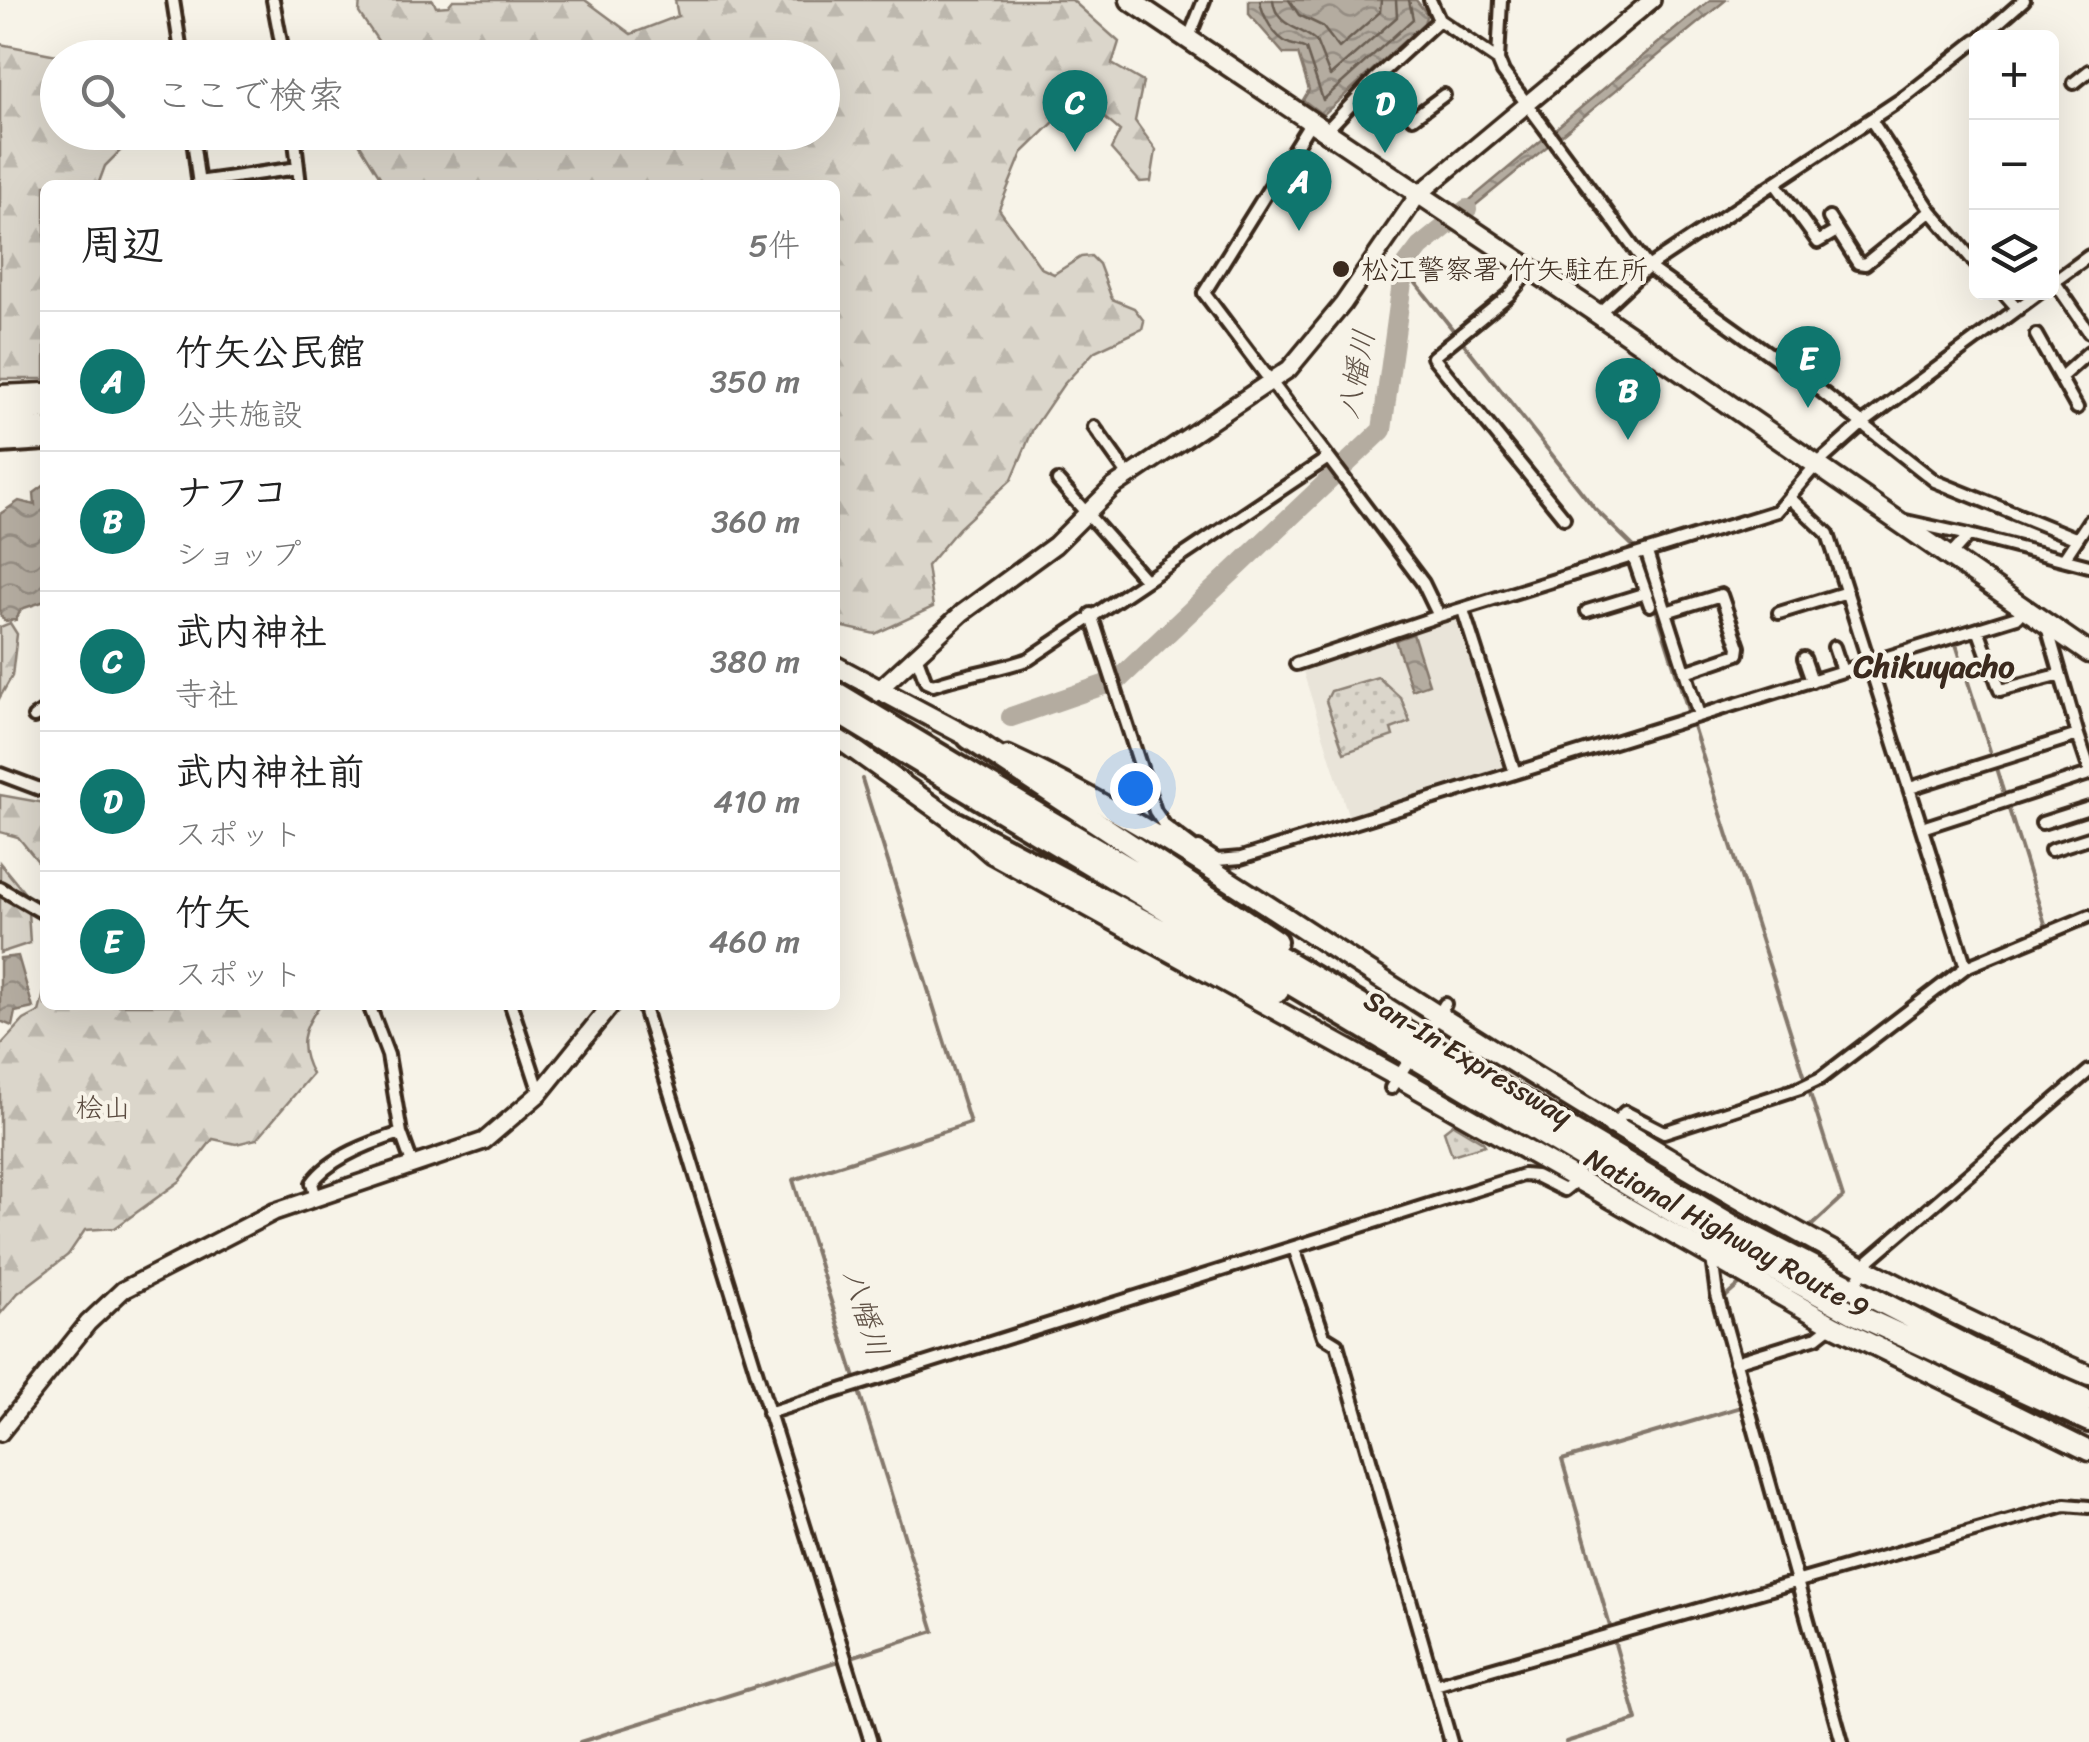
<!DOCTYPE html>
<html lang="ja">
<head>
<meta charset="utf-8">
<style>
	:root { --surface:#fff; --page:#f6f6f6; --text:#222; --muted:#767676; --line:#e0e0e0; --accent:#0f766e }
	body { margin:0; font-family:Sriracha,"Klee One",sans-serif; background:var(--page); color:var(--text) }
	.controls { position:absolute; right:30px; top:30px; display:grid; overflow:hidden; border-radius:15px; box-shadow:0 10px 40px #0002 }
	.controls button { width:90px; height:90px; display:grid; place-items:center; padding:0; border:0; border-bottom:2px solid var(--line); background:var(--surface); color:var(--text); font:50px sans-serif }
	.you { position:absolute; left:1135px; top:788px; width:35px; height:35px; margin:-25px; border:8px solid #fff; border-radius:50%; background:#1a73e8; box-shadow:0 0 0 15px #1a73e833 }
	.badge { display:grid; place-items:center; width:65px; height:65px; border-radius:50%; background:var(--accent); color:#fff; font-size:32px; font-weight:700 }
	.pin { position:absolute; translate:-50% -82px; filter:drop-shadow(0 2px 5px #0008) }
	.pin::after { content:''; position:absolute; top:52px; width:35px; height:30px; background:inherit; clip-path:polygon(0 0,100% 0,50% 100%) }
	.list { margin:0; padding:0; list-style:none }
	h2 { display:flex; justify-content:space-between; align-items:center; height:130px; margin:0; padding:0 40px; font-size:42px }
	h2 small { font-size:32px; font-weight:400; color:var(--muted) }
	.list li { display:grid; grid-template-columns:65px 1fr auto; gap:30px; align-items:center; box-sizing:border-box; height:140px; padding:0 40px; border-top:2px solid var(--line) }
	.list b { display:block; font-size:38px; white-space:nowrap }
	.list p { margin:0; font-size:32px; white-space:nowrap; color:var(--muted) }
	.list em { font-size:32px; font-style:normal; color:var(--muted) }
	.icon { flex:none; width:55px; height:55px; fill:none; stroke:currentColor; stroke-width:2; stroke-linecap:round; stroke-linejoin:round }
	.map { position:relative; flex:none; width:2089px; height:1742px; overflow:hidden }
	.search { position:absolute; background:var(--surface); box-shadow:0 10px 40px #0002; left:40px; top:40px; width:800px; height:110px; display:flex; align-items:center; gap:25px; box-sizing:border-box; padding:0 35px; border-radius:55px; color:var(--muted); font-size:38px }
	.panel { position:absolute; background:var(--surface); box-shadow:0 10px 40px #0002; left:40px; top:180px; width:800px; height:830px; border-radius:15px }
	.map>svg:first-child { display:block }
</style>
</head>
<body>
<div class="map">
<svg width="2089" height="1742" viewBox="0 0 2089 1742">
	<defs>
		<pattern id="grass-dots" width="8" height="8" patternUnits="userSpaceOnUse" patternTransform="scale(2.5)"><rect width="8" height="8" fill="#dbd6cb"/><path d="M2 2h.1M6 6h.1" fill="none" stroke="#bdb8ae" stroke-width="1.8" stroke-linecap="round"/></pattern>
		<pattern id="forest-firs" width="22" height="20" patternUnits="userSpaceOnUse" patternTransform="scale(2.5)"><rect width="22" height="20" fill="#dbd6cb"/><path d="M5 1l3.5 6h-7zM16 11l3.5 6h-7z" fill="#bdb8ae"/></pattern>
		<pattern id="water-waves" width="16" height="10" patternUnits="userSpaceOnUse" patternTransform="scale(2.5)"><rect width="16" height="10" fill="#b4aca0"/><path d="M0 5q4-4 8 0t8 0" fill="none" stroke="#948c82"/></pattern>
	</defs>
	<rect width="100%" height="100%" fill="#f7f3e8"/>
	<filter id="ink" filterUnits="userSpaceOnUse"><feTurbulence type="fractalNoise" baseFrequency=".01" numOctaves="2"/><feDisplacementMap in="SourceGraphic" scale="20" xChannelSelector="R" yChannelSelector="G"/><feConvolveMatrix kernelMatrix="1 2 1 2 8 2 1 2 1" color-interpolation-filters="sRGB"/></filter>
	<g filter="url(#ink)">
		<!-- built -->
		<path fill="#e9e4d9" d="M1460,617L1507,771L1350,821L1301,665Z"/>
		<!-- grass -->
		<path fill="url(#grass-dots)" stroke="#8b8074" stroke-width="2.5" d="M1378,677L1401,698L1410,722L1391,729L1393,736L1344,753L1326,701L1331,691Z
			M1453,1124L1483,1142L1485,1145L1452,1155L1444,1131Z"/>
		<!-- forest -->
		<path fill="url(#forest-firs)" stroke="#8b8074" stroke-width="2.5" d="M360,0H433L436,7L448,6L453,0H585L631,34L678,16L675,0H1072L1119,42L1112,64L1143,82L1135,121L1156,150L1151,181L1140,182L1111,149L1120,131L1090,105L1076,107L1058,118L1022,153L999,209L1041,268L1054,274L1081,257L1091,256L1099,264L1112,299L1134,308L1144,321L1142,329L1095,351L1063,385L1033,429L1012,479L959,528L927,566L933,607L875,634L835,625V185H385L359,143L363,132H822V58L389,57L359,13Z
			M0,44L67,57L58,58V132L129,133L125,146L105,166L98,185H45V379H0Z
			M10,623L17,634L12,676L0,697V627Z
			M0,795L45,803V870L18,837L0,832Z
			M0,863L27,896L30,943L0,953Z
			M45,989V1005H320C302,1029 297,1046 312,1074L257,1139L236,1144L213,1139L180,1181L115,1228L85,1230L68,1255L18,1293L0,1314V1046L24,1020L39,1012Z"/>
		<!-- water -->
		<path fill="url(#water-waves)" stroke="#84786c" stroke-width="2.5" d="M1249,0H1416L1427,14L1424,23L1323,115L1303,100L1309,90L1298,54H1284L1249,14Z
			M1710,0H1726L1466,213L1459,209Z
			M45,485V601L21,609L16,620L5,621L0,615V514L19,501L35,505L34,493Z
			M1413,634L1429,684L1412,690L1395,640Z
			M18,956L33,1008L15,1012L12,1026L0,1021V958Z"/>
		<g fill="none" stroke-linecap="round" stroke-linejoin="round">
			<!-- shore -->
			<path stroke="#6b5e52" stroke-width="2.5" d="M1260,0C1262,15 1274,38 1290,44C1296,46 1301,46 1306,49L1323,100L1413,19L1409,0
				M1273,0C1276,27 1299,26 1316,41L1330,76L1397,17L1396,0
				M1289,0L1299,15L1322,26L1339,48L1380,12L1381,0"/>
			<!-- stream -->
			<path stroke="#84786c" stroke-width="4" d="M1404,268L1595,509L1637,550L1843,1197L1810,1227
				M1955,641L1990,751
				M1995,765L2005,797
				M2007,803L2046,927
				M1721,1301L1739,1285
				M580,1742L934,1631L793,1180L970,1123L862,779
				M1566,1742L1637,1720L1562,1460L1741,1407L1714,1307"/>
			<!-- river -->
			<path stroke="#b4aca0" stroke-width="20" d="M1011,717L1118,680L1382,430L1404,268L1420,247L1467,209"/>
			<!-- minor casing -->
			<g stroke="#3b2a1e" stroke-width="18">
				<path id="minor" d="M173,0L182,58
					M273,0L284,58
					M1430,0L1439,20L1498,60
					M1501,0L1498,60L1503,72L1648,267L1817,388L1935,481L2075,538
					M1439,20L1375,79L1413,118L1444,95
					M1981,38L2024,0
					M1188,40L1204,0
					M2074,83L2089,71
					M1310,123L1204,293L1423,583L1439,616L1777,511L1816,465L1863,423L2040,292
					M192,132L199,185
					M294,132L300,185
					M1325,132L1375,79
					M198,182L298,168
					M1775,183L1818,242L1835,232
					M1931,211L1976,264
					M1829,218L1858,263L1865,264L1931,211L1871,120
					M1530,270L1509,295L1433,357L1564,518
					M2054,281L2089,332
					M2052,283L2089,256
					M2003,292L2018,309
					M1598,314L1648,267L1906,96L1976,41
					M2036,335L2077,408
					M2061,377L2089,352
					M1094,427L1129,476
					M1058,481L1144,578
					M1791,499L1828,534L1966,967
					M1901,520L1969,535L1950,556
					M1969,535L2089,566
					M1647,553L1699,715
					M1633,556L1650,605
					M2064,559L2089,521
					M1463,610L1515,773
					M1587,611L1646,593
					M1666,612L1721,595L1739,647L1738,654L1685,672
					M1779,613L1847,592
					M1091,614L1155,811L1165,826L1197,850
					M1978,629L2000,690L2058,675
					M1834,647L1842,671
					M917,658L926,682L933,685C966,673 997,671 1029,659L1328,458
					M1804,658L1812,681
					M1296,664L1439,616
					M34,717L45,710
					M2078,735L2089,768
					M0,774L45,791
					M1910,788L2078,735L2046,623
					M2042,823L2089,808
					M1922,828L2089,774
					M1199,848L1217,860L1241,858L1978,629L2017,617L2025,608
					M2051,850L2089,838
					M0,888L45,914
					M369,1005L388,1055L401,1133L413,1166
					M511,1005L540,1093
					M643,1005L871,1742
					M1430,1029L1445,1004
					M1391,1088L1406,1065
					M1610,1128L1625,1112L1664,1132L1800,1088L1821,1078L1966,967L2089,916
					M316,1198L312,1183C330,1157 372,1142 401,1133
					M1294,1248L1324,1336L1337,1344L1451,1742
					M1712,1258L1717,1295L1842,1742
					M1857,1282L1869,1260L2089,1071
					M1735,1362L1817,1337L1835,1323
					M768,1413L1523,1175L1536,1176L1564,1190L1580,1177
					M1435,1685L2065,1505L2089,1507"/>
			</g>
			<!-- secondary casing -->
			<g stroke="#3b2a1e" stroke-width="22">
				<path id="secondary" d="M835,730L962,613L1055,545L1113,487L1289,369L1343,304L1418,195L1652,0
					M0,1433L88,1323L123,1290L274,1212L484,1141L540,1093L611,1005"/>
			</g>
			<!-- trunk casing -->
			<g stroke="#3b2a1e" stroke-width="25">
				<path id="trunk" d="M1130,0L1598,314L2089,653
					M0,395L45,393
					M835,666L980,743
					M835,736L957,823L991,853L1398,1077L1833,1325L2089,1451
					M1008,756C1145,819 1270,909 1397,989C1619,1131 1846,1272 2089,1375"/>
			</g>
			<!-- motorway casing -->
			<g stroke="#3b2a1e" stroke-width="28">
				<path id="motorway" d="M0,409L45,408
					M0,428L38,427
					M0,442L45,439
					M969,738L1276,941
					M1028,808L1737,1228L1974,1350L2089,1401
					M1019,822L1732,1247L1855,1314L2089,1421
					M957,823L1278,991"/>
			</g>
			<!-- minor -->
			<use href="#minor" stroke="#f7f3e8" stroke-width="10"/>
			<!-- secondary -->
			<use href="#secondary" stroke="#f7f3e8" stroke-width="15"/>
			<!-- trunk -->
			<use href="#trunk" stroke="#f7f3e8" stroke-width="18"/>
			<!-- motorway -->
			<use href="#motorway" stroke="#f7f3e8" stroke-width="20"/>
			<!-- motorway-bridge casing -->
			<g stroke="#3b2a1e" stroke-width="28" stroke-linecap="butt">
				<path id="motorway-bridge" d="M835,692L1028,808
					M835,711L1019,822"/>
			</g>
			<!-- motorway-bridge -->
			<use href="#motorway-bridge" stroke="#f7f3e8" stroke-width="20"/>
		</g>
	</g>
	<!-- markers -->
	<circle fill="#3b2a1e" stroke="#f7f3e8" stroke-width="4" cx="1341" cy="269" r="10"/>
	<g text-anchor="middle" dominant-baseline="central" stroke-width="8" stroke-linejoin="round" paint-order="stroke">
		<!-- poi labels -->
		<g font-size="28" fill="#3b2a1e" stroke="#f7f3e8" text-anchor="start">
			<text x="1361" y="269">松江警察署 竹矢駐在所</text>
		</g>
		<!-- street labels -->
		<g font-size="28" fill="#3b2a1e" stroke="#f7f3e8">
			<text transform="translate(1468 1058) rotate(31)">San-In Expressway</text>
			<text transform="translate(1727 1233) rotate(29)">National Highway Route 9</text>
		</g>
		<!-- park labels -->
		<g font-size="28" fill="#5b4c41" stroke="#f7f3e8">
			<text x="103" y="1107">桧山</text>
		</g>
		<!-- water labels -->
		<g font-size="30" font-style="italic" fill="#5f5145" stroke="#f7f3e8">
			<text transform="translate(1356 374) rotate(-79)">八幡川</text>
			<text transform="translate(866 1313) rotate(73)">八幡川</text>
		</g>
		<!-- quarter labels -->
		<g font-size="32" font-weight="bold" fill="#3b2a1e" stroke="#f7f3e8">
			<text x="1934" y="666">Chikuyacho</text>
		</g>
	</g>
</svg>
<div class="controls">
<button>+</button>
<button>−</button>
<button><svg class="icon" aria-label="layers" viewBox="0 0 24 24"><path d="M12 4l9 5-9 5-9-5zM3 14l9 5 9-5"/></svg></button>
</div>
<div class="you"></div>
<div class="pin badge" style="left:1299px;top:231px">A</div>
<div class="pin badge" style="left:1628px;top:440px">B</div>
<div class="pin badge" style="left:1075px;top:152px">C</div>
<div class="pin badge" style="left:1385px;top:153px">D</div>
<div class="pin badge" style="left:1808px;top:408px">E</div>
<div class="search"><svg class="icon" aria-label="search" viewBox="0 0 24 24"><circle cx="10" cy="10" r="6"/><path d="M15 15l6 6"/></svg>ここで検索</div>
<section class="panel">
<h2>周辺<small>5件</small></h2>
<ul class="list">
<li><span class="badge">A</span><div><b>竹矢公民館</b><p>公共施設</p></div><em>350 m</em></li>
<li><span class="badge">B</span><div><b>ナフコ</b><p>ショップ</p></div><em>360 m</em></li>
<li><span class="badge">C</span><div><b>武内神社</b><p>寺社</p></div><em>380 m</em></li>
<li><span class="badge">D</span><div><b>武内神社前</b><p>スポット</p></div><em>410 m</em></li>
<li><span class="badge">E</span><div><b>竹矢</b><p>スポット</p></div><em>460 m</em></li>
</ul>
</section>
</div>
</body>
</html>
